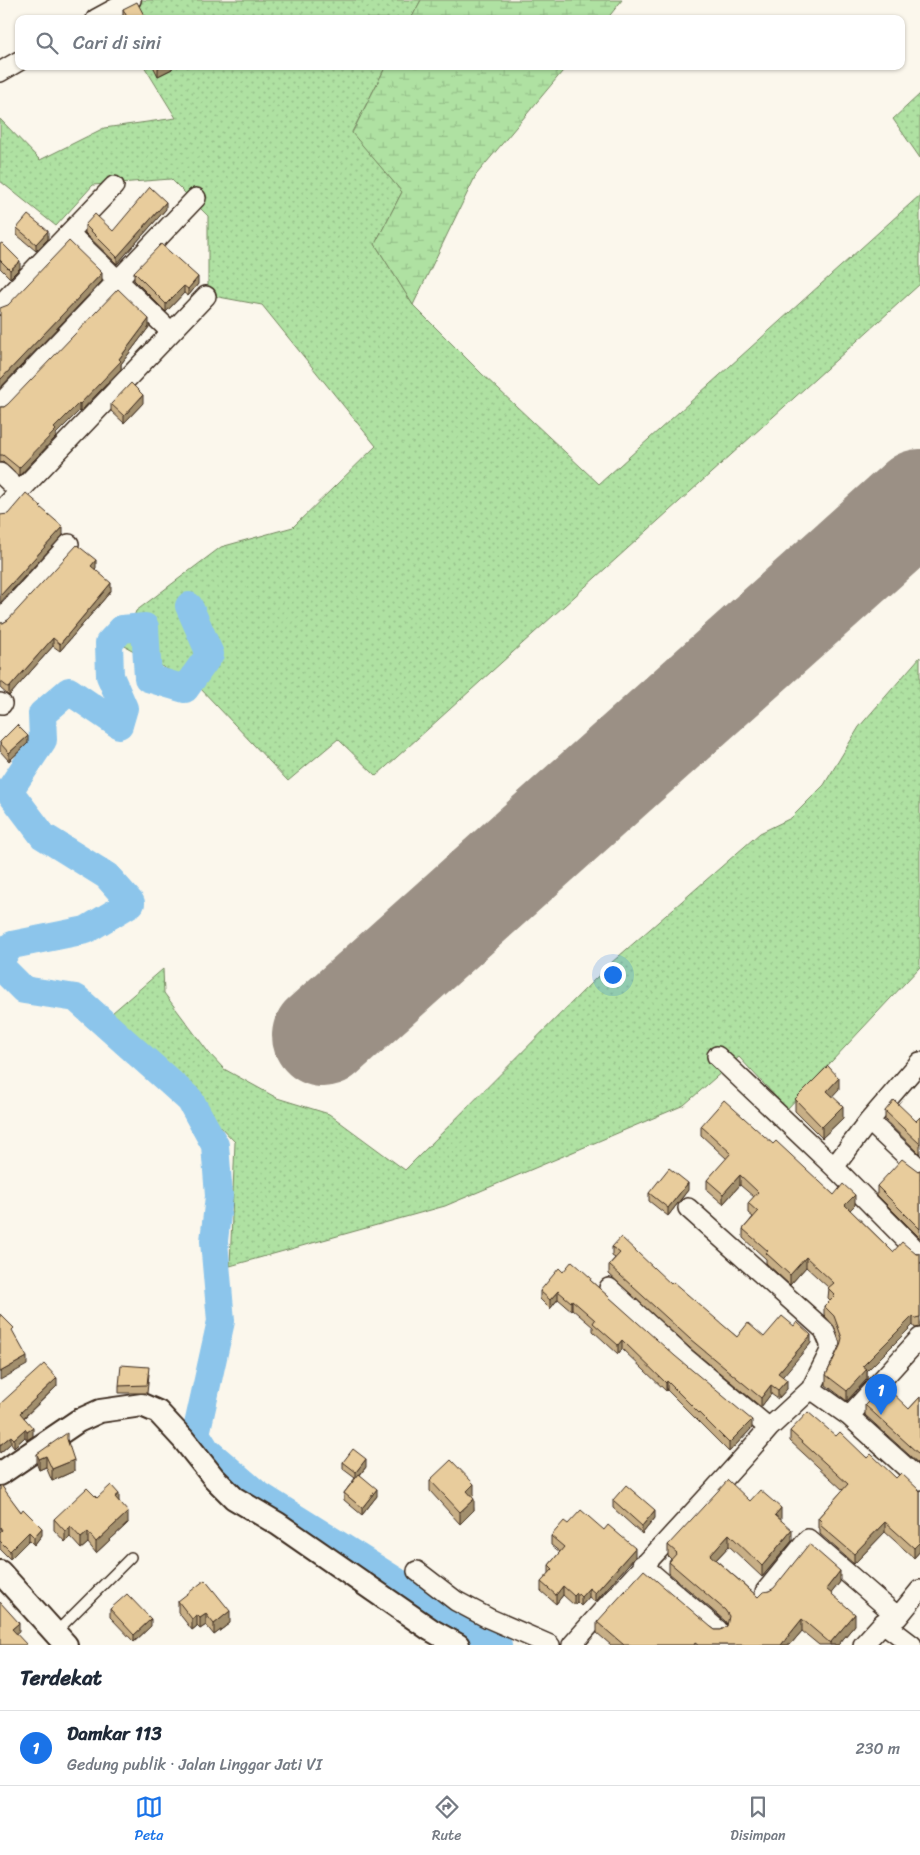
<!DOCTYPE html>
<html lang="id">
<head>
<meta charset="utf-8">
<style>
	:root { --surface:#fff; --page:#f2f2f3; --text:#1f2937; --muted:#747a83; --line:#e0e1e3; --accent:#1a73e8 }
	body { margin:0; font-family:Sriracha,sans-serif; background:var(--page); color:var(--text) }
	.you { position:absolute; left:612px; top:974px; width:18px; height:18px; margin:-12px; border:4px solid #fff; border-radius:50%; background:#1a73e8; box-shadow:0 0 0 8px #1a73e833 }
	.badge { display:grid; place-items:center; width:32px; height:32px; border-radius:50%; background:var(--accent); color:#fff; font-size:16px; font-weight:700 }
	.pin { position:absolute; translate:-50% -41px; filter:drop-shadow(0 1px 2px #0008) }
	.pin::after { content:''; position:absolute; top:26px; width:18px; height:15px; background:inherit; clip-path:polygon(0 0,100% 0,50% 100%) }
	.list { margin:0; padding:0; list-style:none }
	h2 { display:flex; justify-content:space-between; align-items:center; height:65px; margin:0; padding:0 20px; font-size:21px }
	h2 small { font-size:16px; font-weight:400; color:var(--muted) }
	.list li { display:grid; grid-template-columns:32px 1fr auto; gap:15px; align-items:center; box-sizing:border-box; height:75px; padding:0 20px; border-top:1px solid var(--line) }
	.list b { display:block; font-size:19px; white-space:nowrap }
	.list p { margin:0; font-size:16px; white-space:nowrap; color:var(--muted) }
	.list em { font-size:16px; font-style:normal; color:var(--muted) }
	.icon { flex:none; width:28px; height:28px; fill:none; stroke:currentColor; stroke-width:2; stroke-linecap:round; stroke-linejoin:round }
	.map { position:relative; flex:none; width:920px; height:1645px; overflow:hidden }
	.search { position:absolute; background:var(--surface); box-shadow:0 1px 4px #0004; left:15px; right:15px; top:15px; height:55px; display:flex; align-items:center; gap:12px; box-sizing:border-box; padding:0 18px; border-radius:10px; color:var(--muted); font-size:19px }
	.sheet { height:140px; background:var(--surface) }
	nav { display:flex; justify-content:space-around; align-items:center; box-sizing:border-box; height:70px; border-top:1px solid var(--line); background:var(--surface); font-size:14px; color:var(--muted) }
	nav a { display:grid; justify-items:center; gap:2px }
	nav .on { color:var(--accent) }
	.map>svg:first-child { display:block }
</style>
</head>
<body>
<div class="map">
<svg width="920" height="1645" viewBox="0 0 920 1645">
	<defs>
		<pattern id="grass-dots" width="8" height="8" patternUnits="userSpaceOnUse" patternTransform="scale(1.25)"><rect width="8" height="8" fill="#afe1a2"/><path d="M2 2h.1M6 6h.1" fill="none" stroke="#97c18b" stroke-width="1.8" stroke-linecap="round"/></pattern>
		<pattern id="wetland-marsh" width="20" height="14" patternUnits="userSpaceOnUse" patternTransform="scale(1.25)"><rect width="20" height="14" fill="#afe1a2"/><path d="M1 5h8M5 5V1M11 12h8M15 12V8" fill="none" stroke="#97c18b"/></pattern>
	</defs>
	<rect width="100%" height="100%" fill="#fbf7ec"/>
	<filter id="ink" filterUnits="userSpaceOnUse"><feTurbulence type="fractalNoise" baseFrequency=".02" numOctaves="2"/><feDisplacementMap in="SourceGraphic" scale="10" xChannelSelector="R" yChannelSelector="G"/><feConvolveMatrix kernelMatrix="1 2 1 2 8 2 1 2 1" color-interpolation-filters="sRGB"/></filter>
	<g filter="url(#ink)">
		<!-- grass -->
		<path fill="url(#grass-dots)" stroke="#758660" d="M133,0H421L411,19H114Z
			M144,66H386L352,132L402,192L375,244L413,305L482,374L599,484L920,195V284L376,776L338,739L288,781L199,687L123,645L136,611L221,547L293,527L376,446L262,305L208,295V216L171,179L93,185L56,226L0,181V119L40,160L104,128L176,118Z
			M920,94V158L893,119Z
			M920,657V967L787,1109L739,1057L684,1105L445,1206L230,1266L235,1142L112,1013L163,969L164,993L209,1053L224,1069L277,1098L329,1114L405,1170L611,963L760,833L791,818L824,785L859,727Z"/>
		<!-- wetland -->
		<path fill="url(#wetland-marsh)" stroke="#758660" d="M421,0H622L607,19H411Z
			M386,66H567L476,175L413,305L375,244L402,192L352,133Z"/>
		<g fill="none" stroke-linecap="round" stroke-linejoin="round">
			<!-- river -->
			<path stroke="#8cc5eb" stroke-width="28" d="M0,959L12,945L86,930L131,903L107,876L43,836L9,791L43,740L42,714L69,691L119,725L124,708L110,676L109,643L122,629L145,627L148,678L185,689L210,654L189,606
				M0,966L24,990L76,998L190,1100L215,1145L219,1196L214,1241L221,1321L196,1434L206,1450L256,1493L498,1645"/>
			<!-- runway -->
			<path stroke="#9b9085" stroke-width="102" d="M323,1036L920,500"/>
			<!-- service casing -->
			<g stroke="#3b2a1e" stroke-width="12">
				<path id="service" d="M55,1633L131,1557"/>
			</g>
			<!-- minor casing -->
			<g stroke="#3b2a1e" stroke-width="22">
				<path id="minor" d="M96,19L131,0
					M0,72L19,61
					M69,233L171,332
					M0,305L114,186
					M0,404L196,198
					M0,473L19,491
					M0,512L206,296
					M0,620L69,544
					M0,703L2,704
					M717,1056L834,1167L919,1253
					M869,1121L920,1169
					M834,1167L869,1121L920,1062
					M609,1288L683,1356L769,1428L811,1389L830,1351V1344L824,1330L688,1208
					M811,1389L849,1416L920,1480
					M849,1416L920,1338
					M642,1565L718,1630
					M417,1571L456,1601L488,1618L550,1645
					M765,1592L808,1539L898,1617
					M883,1623L912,1645
					M572,1645C636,1571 705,1503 769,1428
					M863,1645L883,1623L886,1621H892L898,1617L920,1590"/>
			</g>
			<!-- tertiary casing -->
			<g stroke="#3b2a1e" stroke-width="26">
				<path id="tertiary" d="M0,1474L78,1421L100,1411L142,1405L158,1412L183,1439L214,1478L234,1498L278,1524L431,1630L458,1645
					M0,1572L66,1645"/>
			</g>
			<!-- service -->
			<use href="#service" stroke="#fbf7ec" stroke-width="9"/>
			<!-- minor -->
			<use href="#minor" stroke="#fbf7ec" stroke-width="19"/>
			<!-- tertiary -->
			<use href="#tertiary" stroke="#fbf7ec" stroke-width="22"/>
		</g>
		<!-- wall -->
		<path fill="#c8af86" stroke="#3b2a1e" d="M123,9L146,19H124L123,17Z
			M153,66H172V69L158,76Z
			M166,209L117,264L85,233V225L113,231Z
			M17,228L48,239L36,251L17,235Z
			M0,244L20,268L10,278L0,268Z
			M134,272L198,284L188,296L184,293L166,312L134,280Z
			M149,327L121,364V369L80,412L79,411L56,434V437L19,476L3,462L0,463V407H4Z
			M143,403L124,423L111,411V404Z
			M96,568L95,569L111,591L60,651L53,646L9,696L0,688V623H3Z
			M0,742L28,743L9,761L0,751Z
			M839,1089L832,1096L843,1118L822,1138L795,1111V1099Z
			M885,1111L916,1121L920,1117V1154L885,1120Z
			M701,1126L773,1144L834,1195L855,1205L850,1210L893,1252L920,1254V1327L915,1328L913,1325L867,1371V1379L847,1401L826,1385V1375L840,1344L834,1326L824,1315V1306L830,1300L828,1298L829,1288L806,1267L790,1285L766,1263V1259L743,1238V1229L753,1217L748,1213V1203L754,1197L740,1185L723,1204L707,1190V1180L727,1159L701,1135Z
			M920,1170V1238L877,1195V1186Z
			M688,1190L668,1216L649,1201V1193Z
			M612,1247L671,1284L737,1337H764L811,1343L782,1376L787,1389L778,1399L771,1394L761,1407L690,1348L609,1274V1265L615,1258L612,1256Z
			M591,1281L752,1428L729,1452L667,1390L666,1391L622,1349L618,1354L593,1331V1327L572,1309L571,1310L558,1299L550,1309L540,1299V1291Z
			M149,1374L147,1393H119V1386Z
			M57,1386L24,1418L33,1436L27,1440L25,1437L14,1447L11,1443L0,1453V1404Z
			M920,1397V1465L865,1415V1405L909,1409Z
			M790,1431L836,1436L896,1478L920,1491V1551L914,1558L885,1532L854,1564L820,1534V1529L818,1528V1518L843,1490L790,1441Z
			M67,1440L74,1471L52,1481L46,1467L39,1470L37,1465V1454Z
			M343,1462L366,1467L360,1475L377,1496L362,1515L344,1500V1493L355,1478L343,1469Z
			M430,1480L474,1495L472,1497L474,1510L460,1524L430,1491Z
			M0,1486L21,1512L42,1535L34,1545L29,1540L10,1559L0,1549Z
			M97,1498L119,1501L128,1523L96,1553L88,1543L81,1549L70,1537L65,1542L54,1530V1519Z
			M613,1500L655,1518L642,1534L613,1508Z
			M750,1501L781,1520L792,1541L762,1577L729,1546L716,1560L758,1597L769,1591L840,1582L831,1593L855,1625L838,1645H819L802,1631L790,1645H611L597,1633V1622L711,1627L715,1630H721L727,1626V1624L725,1621L669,1573V1562L671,1559L668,1556V1545Z
			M568,1524L635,1557L595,1602L589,1597L581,1606L577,1602L574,1605L563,1595L556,1604L541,1591V1582L549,1574V1565L560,1552L551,1545V1536Z
			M178,1601L230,1623L214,1635L206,1625L200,1629L197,1626L192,1630L178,1612Z
			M110,1609L151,1626L134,1642L110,1617Z"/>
		<!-- shaded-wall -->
		<path fill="#a28f6d" stroke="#3b2a1e" d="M162,66H172V69L158,76V68Z
			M166,202V209L117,264V257Z
			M48,231V239L36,251V244Z
			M20,261V268L10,278V270Z
			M102,273V281L0,388V380Z
			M198,277V284L188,296V289Z
			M184,286V293L166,312V304Z
			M149,319V327L121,364V369L80,412V404L119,359Z
			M143,395V403L124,423V416Z
			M79,403V411L56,434V437L19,476V468L54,428Z
			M63,527V535L0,603V596Z
			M96,560V568L91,573V566Z
			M111,583V591L60,651V644Z
			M53,638V646L9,696V688Z
			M28,736V743L9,761V753Z
			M839,1078V1089L827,1102V1091Z
			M843,1106V1118L822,1138V1127Z
			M740,1175V1185L723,1204V1194Z
			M688,1183V1190L668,1216V1208Z
			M855,1195V1205L845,1215V1205Z
			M806,1257V1267L790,1285V1275Z
			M558,1291V1299L550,1309V1300Z
			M572,1300V1309L571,1310V1302Z
			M913,1316V1325L867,1371V1379L847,1401V1391L863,1366Z
			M811,1335V1343L778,1382V1373Z
			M622,1340V1349L618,1354V1345Z
			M27,1357V1365L0,1380V1372Z
			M57,1378V1386L20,1421V1413Z
			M787,1380V1389L778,1399V1390Z
			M667,1381V1390L666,1391V1383Z
			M771,1385V1394L761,1407V1398Z
			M752,1420V1428L729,1452V1443Z
			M33,1428V1436L27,1440V1432Z
			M25,1429V1437L14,1447V1439Z
			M11,1436V1443L0,1453V1445Z
			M46,1456V1467L39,1470V1459Z
			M366,1459V1467L356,1479V1472Z
			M74,1460V1471L52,1481V1469Z
			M474,1484V1495L467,1502V1491Z
			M377,1489V1496L362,1515V1508Z
			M119,1494V1505L115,1497Z
			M474,1499V1510L460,1524V1512Z
			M781,1508V1520L775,1526V1515Z
			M655,1510V1518L642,1534V1526Z
			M128,1512V1523L96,1553V1542Z
			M885,1522V1532L854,1564V1554Z
			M70,1526V1537L65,1542V1531Z
			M42,1528V1535L34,1545V1537Z
			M792,1530V1541L762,1577V1566Z
			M29,1532V1540L10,1559V1551Z
			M88,1532V1543L81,1549V1538Z
			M729,1534V1546L710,1566V1555Z
			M920,1542V1551L914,1558V1548Z
			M635,1548V1557L595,1602V1593Z
			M840,1571V1582L826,1600V1589Z
			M563,1586V1595L556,1604V1595Z
			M589,1588V1597L581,1606V1597Z
			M577,1593V1602L574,1605V1596Z
			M230,1611V1623L214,1635V1624Z
			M206,1614V1625L200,1629V1618Z
			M855,1614V1625L838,1645H830V1643Z
			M197,1615V1626L192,1630V1619Z
			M151,1619V1626L134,1642V1635Z
			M802,1619V1631L790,1645H781Z
			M19,1623V1631L12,1637V1629Z"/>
		<!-- building -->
		<path fill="#e8cc9c" stroke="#3b2a1e" d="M137,2L146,19H128L123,9Z
			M150,187L166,202L117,257L85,225L95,214L113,231Z
			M28,215L48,231L36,244L17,228Z
			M69,241L102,273L0,380V308L8,305Z
			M2,243L20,261L10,270L0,260V244Z
			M161,244L198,277L188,289L184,286L166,304L134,272Z
			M118,289L149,319L119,359L121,361L80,404L79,403L54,428L56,430L19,468L3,455H0V407H4L8,404Z
			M131,383L143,395L124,416L111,404Z
			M26,493L41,506L40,507L63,527L0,596V515L8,514Z
			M77,545L96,560L91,566L111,583L60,644L53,638L9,688L0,681V623H3L8,620Z
			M17,725L28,736L9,753L0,743V742Z
			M828,1066L839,1078L827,1091L843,1106L822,1127L795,1099Z
			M724,1100L773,1144L776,1141L834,1195L843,1184L855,1195L845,1205L893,1252L902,1242L916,1254H920V1317L915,1318L913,1316L863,1366L867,1369L847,1391L826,1375L840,1346L842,1338L834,1316L824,1306L835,1295L828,1288L834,1283L806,1257L790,1275L766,1253L768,1251L743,1229L758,1212L748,1203L758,1192L740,1175L723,1194L707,1180L731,1153L701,1126Z
			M894,1100L916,1121L920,1117V1144L885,1111Z
			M902,1159L918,1171L920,1170V1229L877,1186Z
			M669,1168L688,1183L668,1208L649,1193Z
			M621,1237L671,1284L673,1282L737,1337L748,1323L764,1337L782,1316L794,1326L797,1322L811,1335L778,1373L787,1380L778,1390L771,1385L761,1398L690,1339L609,1265L620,1253L612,1247Z
			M572,1261L591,1278L590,1280L675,1356L752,1420L729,1443L667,1381L666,1383L622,1340L618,1345L593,1323L595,1320L572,1300L571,1302L558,1291L550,1300L540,1291L559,1268L563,1272Z
			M0,1314L14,1328L12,1330L27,1357L0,1372Z
			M44,1364L57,1378L20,1413L33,1428L27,1432L25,1429L14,1439L11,1436L0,1445V1404Z
			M121,1365L149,1367L147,1385L119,1386Z
			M884,1385L909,1409L920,1397V1455L865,1405Z
			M808,1412L836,1436L840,1432L867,1458L871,1454L896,1478L901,1473L920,1491V1542L914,1548L885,1522L854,1554L820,1525L822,1522L818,1518L848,1484L790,1431Z
			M67,1433V1439L74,1460L52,1469L46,1456L39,1459L37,1454Z
			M353,1449L366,1459L356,1472L343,1462Z
			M451,1460L474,1484L467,1491L474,1499L460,1512L430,1480Z
			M359,1474L377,1489L362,1508L344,1493Z
			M728,1480L750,1501L760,1490L781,1508L775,1515L792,1530L762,1566L729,1534L710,1555L758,1597L763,1592L769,1591L774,1588L809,1544L840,1571L826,1589L855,1614L830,1643L802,1619L781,1645H698L695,1643L694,1645H624L597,1622L644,1570L711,1627L715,1630H721L727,1626L729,1616L725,1610L669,1562L677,1553L668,1545Z
			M1,1485L21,1512L23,1509L42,1528L34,1537L29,1532L10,1551L0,1541V1532L2,1530L0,1527V1486Z
			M111,1485L119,1494L115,1497L128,1512L96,1542L88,1532L81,1538L70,1526L65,1531L54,1519L87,1488L97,1498Z
			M626,1485L655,1510L642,1526L613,1500Z
			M581,1510L604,1530L608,1525L635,1548L595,1593L589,1588L581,1597L577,1593L574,1596L563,1586L556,1595L541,1582L553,1569L549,1565L564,1547L551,1536L564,1521L568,1524Z
			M205,1580L230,1611L214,1624L206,1614L200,1618L197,1615L192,1619L178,1601Z
			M127,1594L151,1619L134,1635L110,1609Z
			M0,1602L19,1623L12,1629L27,1645H0Z"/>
	</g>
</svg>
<div class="you"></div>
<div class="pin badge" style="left:881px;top:1415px">1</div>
<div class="search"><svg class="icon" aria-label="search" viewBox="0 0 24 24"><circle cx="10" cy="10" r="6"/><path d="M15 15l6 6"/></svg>Cari di sini</div>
</div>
<section class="sheet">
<h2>Terdekat<small></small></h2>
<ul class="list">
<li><span class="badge">1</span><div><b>Damkar 113</b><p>Gedung publik · Jalan Linggar Jati VI</p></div><em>230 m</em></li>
</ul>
</section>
<nav>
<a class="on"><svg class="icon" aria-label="map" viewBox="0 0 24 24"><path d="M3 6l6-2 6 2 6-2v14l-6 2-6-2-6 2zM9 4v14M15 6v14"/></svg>Peta</a>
<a><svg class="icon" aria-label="directions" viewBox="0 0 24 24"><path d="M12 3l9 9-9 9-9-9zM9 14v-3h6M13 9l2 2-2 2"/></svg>Rute</a>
<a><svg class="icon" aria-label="saved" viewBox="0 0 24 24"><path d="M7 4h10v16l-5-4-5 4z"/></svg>Disimpan</a>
</nav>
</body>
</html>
